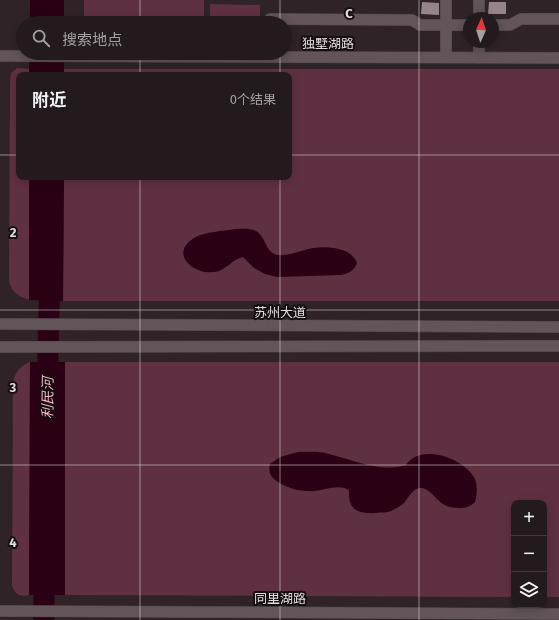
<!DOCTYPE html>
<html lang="zh">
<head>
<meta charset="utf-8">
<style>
	:root { --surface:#231a1d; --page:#2b2326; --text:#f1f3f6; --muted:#a3a1a4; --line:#40383b }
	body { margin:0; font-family:"Fira Sans","Noto Sans SC",sans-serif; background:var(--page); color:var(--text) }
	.controls { position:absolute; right:12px; bottom:12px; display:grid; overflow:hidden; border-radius:8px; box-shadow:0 2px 10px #0003 }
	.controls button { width:36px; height:36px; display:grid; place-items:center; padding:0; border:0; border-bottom:1px solid var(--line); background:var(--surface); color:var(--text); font:20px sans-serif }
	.compass { position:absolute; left:463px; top:12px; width:36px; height:36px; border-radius:50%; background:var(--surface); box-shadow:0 2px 10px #0003; rotate:3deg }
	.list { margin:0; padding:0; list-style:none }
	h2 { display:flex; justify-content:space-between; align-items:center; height:52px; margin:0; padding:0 16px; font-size:17px }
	h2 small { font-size:13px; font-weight:400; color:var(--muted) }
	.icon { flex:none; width:22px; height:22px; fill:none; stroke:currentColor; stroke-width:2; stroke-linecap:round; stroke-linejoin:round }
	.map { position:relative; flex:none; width:559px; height:620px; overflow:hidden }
	.search { position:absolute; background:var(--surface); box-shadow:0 2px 10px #0003; left:16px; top:16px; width:276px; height:44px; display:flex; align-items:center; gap:10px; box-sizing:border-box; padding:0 14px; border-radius:22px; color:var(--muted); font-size:15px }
	.panel { position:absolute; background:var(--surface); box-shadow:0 2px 10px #0003; left:16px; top:72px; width:276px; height:108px; border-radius:8px }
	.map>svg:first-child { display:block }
</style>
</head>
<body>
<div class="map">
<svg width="559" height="620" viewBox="0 0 559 620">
	<rect width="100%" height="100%" fill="#2f2327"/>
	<!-- green -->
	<path fill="#5f3042" d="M84,0H204V23H84Z
		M210,4L260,5V23H210Z
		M17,68L29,69V75H19V177H29V300C18,296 13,293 9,282L10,80L11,73Z
		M64,69H559V301H63L64,177H289V75H64Z
		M30,362L29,595C20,597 16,595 12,586L13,382C16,371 20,366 30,362Z
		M65,362H559V597H544V503H514V597L65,595Z"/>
	<!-- water -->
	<path fill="#2a0014" d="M30,0H64V23H30Z
		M29,53H64V75H29Z
		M29,177H64L63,301L29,300Z
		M235,229C242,229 250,228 256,231C268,238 264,257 284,255C294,254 304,249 314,248C328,246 352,248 357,263C354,271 349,273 341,275L277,277L265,274L254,268L243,257C232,259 226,271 214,272C192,275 168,252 196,237C205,232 223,231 235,229Z
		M30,362H65V595H29Z
		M298,452C308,452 319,451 329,454C353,460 381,473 406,465C421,443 462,458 474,477C478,484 477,495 475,502C470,507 465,508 459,508C436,508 436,491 422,488C413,487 409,497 404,503C401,506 395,509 391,511C387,513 381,512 376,513C358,514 348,510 349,490C338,484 326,490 315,491C302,492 289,489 278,482C271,477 268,473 270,464L280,457Z"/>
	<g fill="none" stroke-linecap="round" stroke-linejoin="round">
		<!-- river -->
		<path stroke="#2a0014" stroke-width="21" d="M47,390L50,272
			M44,620V568"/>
	</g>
	<!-- building -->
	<path fill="#95858a" d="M422,2L439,3V15L421,14Z
		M489,2H506V14H488Z"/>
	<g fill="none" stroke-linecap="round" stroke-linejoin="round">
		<!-- minor casing -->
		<g stroke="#4c4245" stroke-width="12">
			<path id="minor" d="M479,18V0
				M270,19L412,20L420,25H469
				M493,25H510L521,19H559
				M0,56L559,58
				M446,57V0
				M479,58V42
				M0,324L559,327
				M0,347L559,346
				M0,611L559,614"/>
		</g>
		<!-- minor -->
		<use href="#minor" stroke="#625458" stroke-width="11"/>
	</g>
	<!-- grid -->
	<path fill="none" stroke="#e2dadc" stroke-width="1" stroke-opacity="0.55" d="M140,0V23M280,0V23M419,0V620M140,53V75M280,53V75M0,155H19M289,155H559M140,177V620M280,177V620M0,310H559M0,465H559"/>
	<g text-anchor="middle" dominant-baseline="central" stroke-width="4" stroke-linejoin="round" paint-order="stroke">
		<!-- street labels -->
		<g font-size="13" fill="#e2dadc" stroke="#140e10">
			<text x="328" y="43">独墅湖路</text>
			<text x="280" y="312">苏州大道</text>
			<text x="280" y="598">同里湖路</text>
		</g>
		<!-- water labels -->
		<g font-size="14" font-style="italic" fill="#f5b1c9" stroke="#140e10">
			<text transform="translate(48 398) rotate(-89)">利民河</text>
		</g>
	</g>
	<g font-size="13" text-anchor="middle" font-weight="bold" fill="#e2dadc" stroke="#140e10" stroke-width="4" stroke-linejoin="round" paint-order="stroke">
		<text x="349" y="18">C</text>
		<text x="13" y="237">2</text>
		<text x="13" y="392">3</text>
		<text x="13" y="547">4</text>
	</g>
</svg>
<div class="controls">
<button>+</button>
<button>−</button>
<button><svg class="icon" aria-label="layers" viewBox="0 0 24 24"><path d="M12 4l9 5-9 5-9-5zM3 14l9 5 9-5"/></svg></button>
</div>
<svg class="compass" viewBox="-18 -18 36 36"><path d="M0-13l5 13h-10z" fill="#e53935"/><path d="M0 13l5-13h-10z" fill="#a3a1a4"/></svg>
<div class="search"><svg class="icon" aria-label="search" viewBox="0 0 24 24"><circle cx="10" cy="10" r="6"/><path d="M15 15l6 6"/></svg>搜索地点</div>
<section class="panel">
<h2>附近<small>0个结果</small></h2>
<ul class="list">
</ul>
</section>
</div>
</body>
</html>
